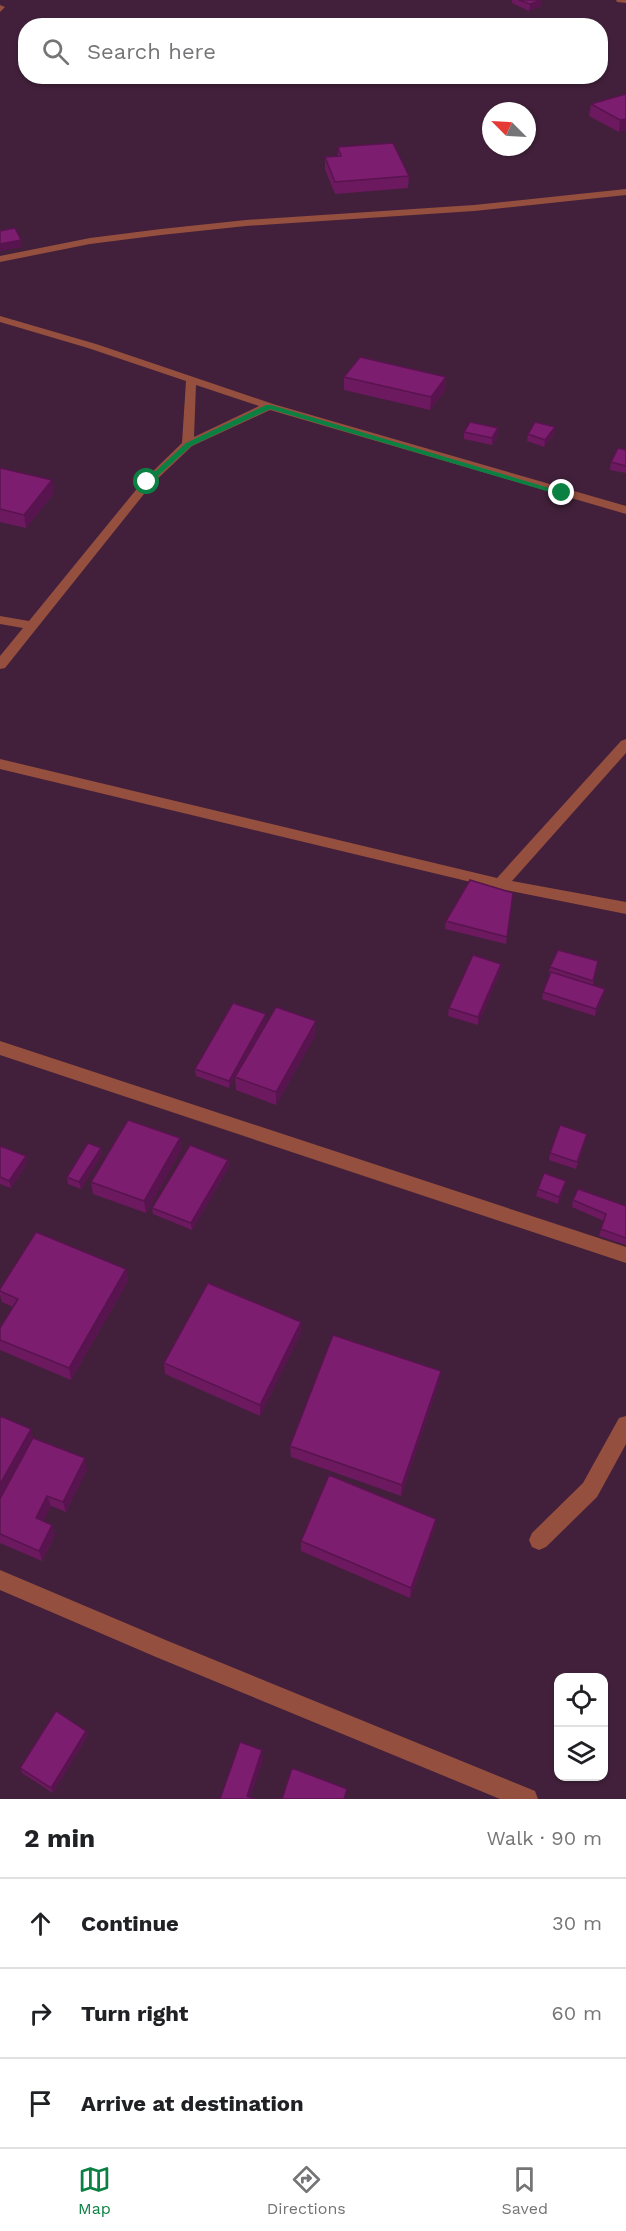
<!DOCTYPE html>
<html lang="en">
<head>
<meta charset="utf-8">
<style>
	:root { --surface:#fff; --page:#f2f2f2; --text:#202124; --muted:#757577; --line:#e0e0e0; --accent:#0b8043 }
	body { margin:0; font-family:"Work Sans",sans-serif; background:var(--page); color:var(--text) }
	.controls { position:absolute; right:18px; bottom:18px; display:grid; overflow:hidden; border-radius:12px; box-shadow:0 2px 4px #0004 }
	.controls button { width:54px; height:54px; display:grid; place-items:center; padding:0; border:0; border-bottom:2px solid var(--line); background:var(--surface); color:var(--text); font:30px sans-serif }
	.compass { position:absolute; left:482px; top:102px; width:54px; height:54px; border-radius:50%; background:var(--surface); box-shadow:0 2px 4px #0004; rotate:294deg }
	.stop { position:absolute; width:18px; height:18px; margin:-14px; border:4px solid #0b8043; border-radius:50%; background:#fff }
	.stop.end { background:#0b8043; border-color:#fff; box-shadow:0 2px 6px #0008 }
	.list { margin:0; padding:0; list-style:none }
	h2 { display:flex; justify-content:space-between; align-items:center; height:78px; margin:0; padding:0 24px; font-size:26px }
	h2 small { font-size:20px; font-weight:400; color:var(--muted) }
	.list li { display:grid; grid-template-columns:39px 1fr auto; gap:18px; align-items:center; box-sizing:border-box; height:90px; padding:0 24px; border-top:2px solid var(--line) }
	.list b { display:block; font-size:22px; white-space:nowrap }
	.list em { font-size:20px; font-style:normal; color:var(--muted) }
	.icon { flex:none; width:33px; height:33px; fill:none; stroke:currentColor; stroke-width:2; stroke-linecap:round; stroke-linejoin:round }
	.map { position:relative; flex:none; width:626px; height:1799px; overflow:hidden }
	.search { position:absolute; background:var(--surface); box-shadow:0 2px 4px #0004; left:18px; right:18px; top:18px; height:66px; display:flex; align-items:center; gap:15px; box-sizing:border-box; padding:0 21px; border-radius:24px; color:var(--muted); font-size:22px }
	.sheet { height:348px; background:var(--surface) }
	nav { display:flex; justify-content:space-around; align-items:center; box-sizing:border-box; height:84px; border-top:2px solid var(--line); background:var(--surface); font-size:16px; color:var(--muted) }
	nav a { display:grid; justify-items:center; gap:3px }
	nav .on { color:var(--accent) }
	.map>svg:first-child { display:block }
</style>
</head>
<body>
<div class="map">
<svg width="626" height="1799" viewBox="0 0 626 1799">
	<rect width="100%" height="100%" fill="#42203b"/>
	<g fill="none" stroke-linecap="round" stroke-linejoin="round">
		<!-- minor -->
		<path fill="#954f3e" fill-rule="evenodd" d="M616,0H626V3L617,2Z
			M0,5L5,7L0,12Z
			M626,189V195L474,211L246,226L161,235L90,244L0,262V256L90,238L161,229L246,220L474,205Z
			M0,316L96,344L273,404L626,506V514L270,410L192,446L152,484L5,668L0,669V656L23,628L0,624V616L29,621L144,480L182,443L186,381L88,348L0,322ZM196,385L259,406L194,437Z
			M626,739V753L512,881L626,902V914L500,889L0,769V759L497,878L621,741Z
			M0,1041L626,1247V1263L0,1055Z
			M626,1416V1444L597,1497L546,1547L539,1550L532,1547L529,1540L532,1533L583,1483L619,1418Z
			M0,1570L168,1641L535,1791L538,1799H500L156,1657L0,1590Z"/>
	</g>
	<!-- wall -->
	<path fill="#6c1960" d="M512,0H540L541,6L529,11L512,3Z
		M626,94V130L619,132L589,116L591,104Z
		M338,147L409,176L408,188L335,194L325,169V157L338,156Z
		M344,377H446L445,390L430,410L344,390Z
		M464,432L498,435L492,445L464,439Z
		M528,434H554L544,447L527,441Z
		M626,450V473L610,470L611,462Z
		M0,468L54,493L26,528L0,522Z
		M513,893L506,944L445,929L446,921Z
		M598,961L593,985L605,989L603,996L595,1016L542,999L543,992L550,975H549L550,967Z
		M501,964L500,971L478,1025L448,1016L449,1008Z
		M266,1014V1022L245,1060L316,1021V1034L276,1105L236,1090L235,1077L229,1088L196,1076L195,1069Z
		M587,1134L576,1169L549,1160L550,1153Z
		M180,1138L181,1150L146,1213L93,1194L91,1182Z
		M0,1146L27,1163L11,1188L0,1184Z
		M101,1148L102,1155L81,1189L68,1184L67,1177Z
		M228,1160L229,1167L192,1230L153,1214L152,1208Z
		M564,1188L558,1204L536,1196L538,1189Z
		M573,1200L626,1206V1245L599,1236L604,1221L572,1207Z
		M126,1269L128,1281L71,1380L0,1350V1328L13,1307L2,1302L0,1295V1289Z
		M301,1333L260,1416L165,1374L164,1363Z
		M439,1382L401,1496L291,1457L290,1446Z
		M0,1417L34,1438L87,1469L66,1512L51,1506L43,1521L55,1535L42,1561L0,1543Z
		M436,1519L434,1529L410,1598L301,1551V1541Z
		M86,1731L88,1735L53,1793L22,1773L20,1768Z"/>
	<!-- shaded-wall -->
	<path fill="#58144e" d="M541,0V6L529,11L530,4Z
		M626,119V130L619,132L620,120Z
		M21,240L22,247L0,251V244Z
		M446,377L445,390L430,410L431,397Z
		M555,427L554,434L544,447L545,440Z
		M498,428V435L492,445V438Z
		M52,480L54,493L26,528L24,515Z
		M501,964L500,971L478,1025V1017Z
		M605,989L603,996L595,1016L596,1009Z
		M266,1014V1022L229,1088V1081Z
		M316,1021V1034L276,1105V1092Z
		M180,1138L181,1150L146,1213L144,1201Z
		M101,1148L102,1155L81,1189L79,1182Z
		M26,1156L27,1163L11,1188L9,1181Z
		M228,1160L229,1167L192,1230L191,1223Z
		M566,1181L564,1188L558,1204L559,1197Z
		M126,1269L128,1281L71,1380L69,1368Z
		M301,1322V1333L260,1416V1405Z
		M441,1371L439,1382L401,1496L402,1485Z
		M31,1429L34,1440L0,1502V1484Z
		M85,1458L87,1469L66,1512L63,1502Z
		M47,1496L51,1506L39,1529L36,1518Z
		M436,1519L434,1529L410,1598L411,1588Z
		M52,1525L55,1535L42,1561L39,1551Z
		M86,1731L88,1735L53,1793L51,1788Z
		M262,1750L263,1761L250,1799L247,1796Z"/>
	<!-- building -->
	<path fill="#7d1d70" stroke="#58144e" stroke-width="1.5" d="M519,0H541L530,4Z
		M626,94V119L620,120L591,104Z
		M393,143L409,176L335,182L325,157L341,156L338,147Z
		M15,228L21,240L0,244V231Z
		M360,357L446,377L431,397L344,377Z
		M470,422L498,428L492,438L464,432Z
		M535,422L555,427L545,440L528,434Z
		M618,448L626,450V466L611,462Z
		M0,468L52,480L24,515L0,509Z
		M470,880L513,893L507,937L446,921Z
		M558,950L598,961L593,981L550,967Z
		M473,955L501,964L478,1017L449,1008Z
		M551,972L605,989L596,1009L543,992Z
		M233,1003L266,1014L229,1081L195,1069Z
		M276,1007L316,1021L276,1092L235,1077Z
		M128,1120L180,1138L144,1201L91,1182Z
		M560,1125L587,1134L577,1162L550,1153Z
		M88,1143L101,1148L79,1182L67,1177Z
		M190,1145L228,1160L191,1223L152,1208Z
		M0,1146L26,1156L9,1181L0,1177Z
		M544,1173L566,1181L559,1197L538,1189Z
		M578,1189L626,1206V1238L601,1229L606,1214L573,1200Z
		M36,1232L126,1269L69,1368L0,1340V1328L18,1299L0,1291V1289Z
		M208,1283L301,1322L260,1405L164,1363Z
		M333,1335L441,1371L402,1485L290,1446Z
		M0,1416L31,1429L0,1484Z
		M33,1438L85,1458L63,1502L47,1496L36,1518L52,1525L39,1551L0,1534V1499Z
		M329,1475L436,1519L411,1588L301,1541Z
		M56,1711L86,1731L51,1788L20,1768Z
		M240,1742L262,1750L247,1796L255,1799H220Z
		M292,1768L347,1789L344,1799H282Z"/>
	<!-- route -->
	<path fill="#0b8043" d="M266,405H271L566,493L560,495L270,409L191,446L150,483L144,482L186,443Z"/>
</svg>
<div class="controls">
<button><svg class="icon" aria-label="locate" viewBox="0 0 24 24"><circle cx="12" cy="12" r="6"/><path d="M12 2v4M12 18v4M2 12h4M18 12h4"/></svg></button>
<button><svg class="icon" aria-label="layers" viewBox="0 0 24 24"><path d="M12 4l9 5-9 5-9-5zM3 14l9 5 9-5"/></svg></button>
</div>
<svg class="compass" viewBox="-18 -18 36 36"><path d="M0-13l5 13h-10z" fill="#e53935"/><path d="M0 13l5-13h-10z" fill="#757577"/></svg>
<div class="stop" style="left:147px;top:482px"></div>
<div class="stop end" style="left:562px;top:493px"></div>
<div class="search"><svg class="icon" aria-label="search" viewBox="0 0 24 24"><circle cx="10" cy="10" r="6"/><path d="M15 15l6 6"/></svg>Search here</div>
</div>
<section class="sheet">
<h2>2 min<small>Walk · 90 m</small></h2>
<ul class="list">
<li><svg class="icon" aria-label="ahead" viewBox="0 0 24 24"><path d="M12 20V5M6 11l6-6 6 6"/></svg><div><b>Continue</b></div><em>30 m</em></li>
<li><svg class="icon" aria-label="right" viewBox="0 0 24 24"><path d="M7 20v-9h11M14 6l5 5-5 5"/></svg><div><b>Turn right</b></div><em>60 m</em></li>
<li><svg class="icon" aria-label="arrive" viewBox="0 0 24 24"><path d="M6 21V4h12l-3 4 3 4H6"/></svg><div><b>Arrive at destination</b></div></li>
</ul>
</section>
<nav>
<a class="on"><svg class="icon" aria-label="map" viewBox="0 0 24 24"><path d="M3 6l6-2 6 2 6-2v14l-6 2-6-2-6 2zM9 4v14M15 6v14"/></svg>Map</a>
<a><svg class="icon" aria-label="directions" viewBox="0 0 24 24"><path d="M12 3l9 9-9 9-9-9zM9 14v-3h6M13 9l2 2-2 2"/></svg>Directions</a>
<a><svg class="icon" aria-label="saved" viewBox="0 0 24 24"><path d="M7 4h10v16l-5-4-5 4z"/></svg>Saved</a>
</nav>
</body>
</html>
